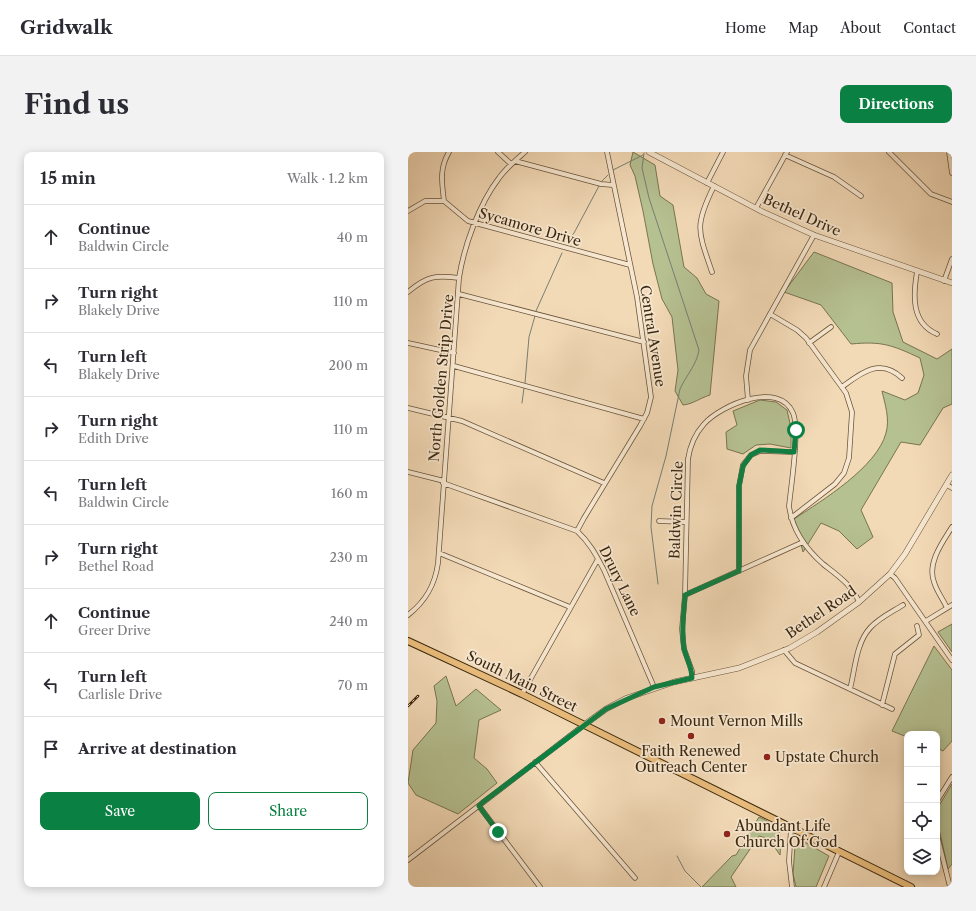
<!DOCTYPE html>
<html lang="en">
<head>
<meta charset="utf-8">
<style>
	:root { --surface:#fff; --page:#f2f2f3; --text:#2b2b33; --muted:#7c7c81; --line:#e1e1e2; --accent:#0b8043 }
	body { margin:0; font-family:"Libre Caslon Text",serif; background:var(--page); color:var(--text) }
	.controls { position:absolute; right:12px; bottom:12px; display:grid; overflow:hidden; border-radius:8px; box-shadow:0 2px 10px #0003 }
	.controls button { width:36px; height:36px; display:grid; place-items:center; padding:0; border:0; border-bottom:1px solid var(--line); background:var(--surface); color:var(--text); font:20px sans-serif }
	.stop { position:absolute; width:12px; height:12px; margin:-9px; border:3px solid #0b8043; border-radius:50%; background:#fff }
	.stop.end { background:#0b8043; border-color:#fff; box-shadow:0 1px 4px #0008 }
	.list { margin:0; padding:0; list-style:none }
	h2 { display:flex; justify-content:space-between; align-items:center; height:52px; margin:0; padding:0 16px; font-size:17px }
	h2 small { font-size:13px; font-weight:400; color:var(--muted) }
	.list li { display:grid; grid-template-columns:26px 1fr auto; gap:12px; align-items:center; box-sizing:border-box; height:64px; padding:0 16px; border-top:1px solid var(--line) }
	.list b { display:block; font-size:15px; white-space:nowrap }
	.list p { margin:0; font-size:13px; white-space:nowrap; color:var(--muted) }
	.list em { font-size:13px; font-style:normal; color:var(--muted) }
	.actions { display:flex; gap:8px; padding:12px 16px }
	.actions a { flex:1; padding:9px 0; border:1px solid var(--accent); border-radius:8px; text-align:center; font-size:14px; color:var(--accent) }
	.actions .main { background:var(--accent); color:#fff }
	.icon { flex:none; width:22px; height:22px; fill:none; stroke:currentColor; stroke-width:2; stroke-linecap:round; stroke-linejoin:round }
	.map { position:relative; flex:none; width:544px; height:735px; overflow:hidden; border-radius:8px }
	header { display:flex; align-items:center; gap:24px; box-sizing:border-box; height:56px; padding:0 20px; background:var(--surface); border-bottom:1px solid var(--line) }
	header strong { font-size:19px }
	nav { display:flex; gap:22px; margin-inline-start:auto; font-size:14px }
	.intro { display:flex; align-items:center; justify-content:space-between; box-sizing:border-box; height:96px; padding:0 24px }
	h1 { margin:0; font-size:28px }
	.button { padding:10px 18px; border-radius:8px; background:var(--accent); color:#fff; font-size:14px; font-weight:700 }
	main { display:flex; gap:24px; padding:0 24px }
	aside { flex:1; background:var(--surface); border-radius:8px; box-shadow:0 2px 10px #0003 }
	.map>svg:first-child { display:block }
</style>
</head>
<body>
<header>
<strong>Gridwalk</strong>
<nav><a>Home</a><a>Map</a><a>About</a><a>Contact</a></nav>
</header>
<div class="intro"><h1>Find us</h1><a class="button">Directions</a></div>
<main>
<aside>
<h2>15 min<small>Walk · 1.2 km</small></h2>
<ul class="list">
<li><svg class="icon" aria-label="ahead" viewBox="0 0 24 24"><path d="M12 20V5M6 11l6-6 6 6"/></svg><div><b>Continue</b><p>Baldwin Circle</p></div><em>40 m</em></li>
<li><svg class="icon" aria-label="right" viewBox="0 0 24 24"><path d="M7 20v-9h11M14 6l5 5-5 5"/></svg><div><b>Turn right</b><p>Blakely Drive</p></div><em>110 m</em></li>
<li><svg class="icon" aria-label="left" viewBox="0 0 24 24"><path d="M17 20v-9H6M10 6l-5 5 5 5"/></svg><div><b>Turn left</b><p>Blakely Drive</p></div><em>200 m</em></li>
<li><svg class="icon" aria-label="right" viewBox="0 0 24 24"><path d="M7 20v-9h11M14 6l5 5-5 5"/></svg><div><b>Turn right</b><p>Edith Drive</p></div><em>110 m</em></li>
<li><svg class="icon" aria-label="left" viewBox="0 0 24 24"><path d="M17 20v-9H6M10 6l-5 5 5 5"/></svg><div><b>Turn left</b><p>Baldwin Circle</p></div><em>160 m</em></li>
<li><svg class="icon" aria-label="right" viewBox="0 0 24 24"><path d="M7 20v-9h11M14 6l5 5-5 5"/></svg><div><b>Turn right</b><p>Bethel Road</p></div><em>230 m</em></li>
<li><svg class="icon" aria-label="ahead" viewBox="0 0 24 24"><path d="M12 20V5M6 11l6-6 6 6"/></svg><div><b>Continue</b><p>Greer Drive</p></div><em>240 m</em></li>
<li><svg class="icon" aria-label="left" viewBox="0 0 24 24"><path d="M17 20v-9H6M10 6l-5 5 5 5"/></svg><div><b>Turn left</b><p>Carlisle Drive</p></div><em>70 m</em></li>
<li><svg class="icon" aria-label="arrive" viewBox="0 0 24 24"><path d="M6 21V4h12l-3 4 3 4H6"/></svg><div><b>Arrive at destination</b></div></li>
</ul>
<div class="actions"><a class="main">Save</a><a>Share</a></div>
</aside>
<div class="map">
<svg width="544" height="735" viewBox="0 0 544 735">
	<rect width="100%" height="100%" fill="#f3dab7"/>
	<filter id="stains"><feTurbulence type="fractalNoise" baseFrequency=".005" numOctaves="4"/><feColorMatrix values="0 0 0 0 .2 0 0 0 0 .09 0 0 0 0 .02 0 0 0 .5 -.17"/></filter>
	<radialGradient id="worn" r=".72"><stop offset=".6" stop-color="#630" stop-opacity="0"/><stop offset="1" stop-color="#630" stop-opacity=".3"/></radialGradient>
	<!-- green -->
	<path fill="#b6c192" stroke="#787451" d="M225,0L247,13L252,44L265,53L276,115L289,126L298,142L311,149L302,243C292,246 285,252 275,253L267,239L270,218L264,165L254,147L245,112L235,59L227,24L222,13Z
		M406,100L484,131L485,160L495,190L529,207L544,197V252L535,256L512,293L493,290L453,358L465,385L449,397L431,379L413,371L395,400L386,367C415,348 469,315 478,281C482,267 477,252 474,239L497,248L510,241L516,223L512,206C484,193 474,189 443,192L413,153L376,140Z
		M352,248L368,250L379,258L383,276V296L362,292L348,293L335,302L319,297L318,280L329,273L325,259Z
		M544,472V500L530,480Z
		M526,494L544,518V589L535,599L529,596V582H499V585L484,579Z
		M38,524L48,554L68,537L93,558L71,568L66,606L79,617L89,631L50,662L8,643L0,631L5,598L28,571L29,549L26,534Z
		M544,632V712L540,717L529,668V657Z
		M351,665C373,675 374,679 372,703L361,687L351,684L323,725L328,735H294L324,704L328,703Z
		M395,689L421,704L408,735H388L385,722L387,694Z"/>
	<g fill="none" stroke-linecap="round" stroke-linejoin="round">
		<!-- stream -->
		<path stroke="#767f73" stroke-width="1" d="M236,1L234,16L241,46L291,198C289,212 278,224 272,237L258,304L244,354L243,375L250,432
			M205,18L235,3
			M194,29L200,23
			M161,87L166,81L191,34
			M128,159L154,101
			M117,231L121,185L127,164
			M114,251L116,236
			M269,704L277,719L293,735"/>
		<!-- minor casing -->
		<g stroke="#69543a" stroke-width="5.5">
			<path id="minor" d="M90,0L103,12
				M481,0L523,42L544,50
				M541,0L544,21
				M377,3L426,25L453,44
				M107,9L193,32L205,33
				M299,31L315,0
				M36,49C34,31 31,17 41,0
				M348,56L379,0
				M0,59L17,49H36L60,69L222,113
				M304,120C290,79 286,74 306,34
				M509,120C505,143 503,171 529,182
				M536,129L544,107
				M0,140C19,124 27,123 51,126
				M51,142L236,190
				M362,162L389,178L398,186L438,241L444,260L441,306L436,321L427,332L383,366
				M0,191L46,201
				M401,191L423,175
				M46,214L236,267
				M434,235C453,221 472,205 494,226
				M340,248L338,224L342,198L406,83
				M0,256L54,269L196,331
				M0,320L36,329
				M35,331L169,379C182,391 188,403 196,418L246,535
				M539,333L544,336
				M251,369L277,370
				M169,379L176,366L232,274L239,261L243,245L229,145L199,0
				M31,401L162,455
				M331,419V334L335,313L343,303L352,299L386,300
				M482,422L487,426L544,508
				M277,443L395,390
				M539,456C535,447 529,440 526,430C519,411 534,391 544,375
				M0,463C18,449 27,433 30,411L51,126C56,94 71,52 91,26C98,16 108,8 117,0
				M518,469L544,453
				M376,498L387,511L484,557
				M284,526V519L276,497L274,477L277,443L280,307C282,294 287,282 296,272C313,253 371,228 385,261C392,277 383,334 381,354C384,377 398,397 415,412C429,423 444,433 451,450
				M442,537C447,518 448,491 462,476C471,466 484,460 495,453
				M114,542L190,407
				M474,553L487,502L511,483L509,474
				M127,610L227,726
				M529,649L544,625
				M71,654L132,735
				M383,676L381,709L384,735
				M529,683L542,735
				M0,708L176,573
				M416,735L431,700"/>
		</g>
		<!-- tertiary casing -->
		<g stroke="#69543a" stroke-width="6">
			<path id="tertiary" d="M241,0L355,60L406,83L544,131
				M176,573L198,557L219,546L266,530L331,516L382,496L409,480L451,450L482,422L497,402L544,323"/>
		</g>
		<!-- primary casing -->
		<g stroke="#3b2810" stroke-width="8">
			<path id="primary" d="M0,489L114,542L503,735"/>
		</g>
		<!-- minor -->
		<use href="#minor" stroke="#f7e7d0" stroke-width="4"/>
		<!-- tertiary -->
		<use href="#tertiary" stroke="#f7e7d0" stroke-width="5"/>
		<!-- primary -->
		<use href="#primary" stroke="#eabd7c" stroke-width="6"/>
		<!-- rail casing -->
		<g stroke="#3b2810" stroke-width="2.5">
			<path id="rail" d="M0,554L10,544"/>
		</g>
		<!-- rail -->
		<use href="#rail" stroke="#f7e7d0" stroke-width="1" stroke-dasharray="3" stroke-linecap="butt"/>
	</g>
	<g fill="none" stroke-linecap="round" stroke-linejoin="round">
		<!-- route -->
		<path stroke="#0b8043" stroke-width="5" d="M90,680L71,654L75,650L198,557L246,535L284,526C284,515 278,506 276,496C273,478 276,460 277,443L331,419V334L335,314L343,303L352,298L386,300L388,278"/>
	</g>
	<!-- markers -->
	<g fill="#8f2418" stroke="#f7e7d0" stroke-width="1.5">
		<circle cx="254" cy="569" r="4"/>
		<circle cx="283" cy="584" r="4"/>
		<circle cx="359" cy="605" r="4"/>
		<circle cx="319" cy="682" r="4"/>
	</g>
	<g text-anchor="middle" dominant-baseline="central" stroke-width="3.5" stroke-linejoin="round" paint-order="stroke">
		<!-- street labels -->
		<g font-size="14" fill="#3b2810" stroke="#f7e7d0">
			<text transform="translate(394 63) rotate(24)">Bethel Drive</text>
			<text transform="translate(122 75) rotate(16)">Sycamore Drive</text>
			<text transform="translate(245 184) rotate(81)">Central Avenue</text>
			<text transform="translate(33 226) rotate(-85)">North Golden Strip Drive</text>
			<text transform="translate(268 358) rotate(-88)">Baldwin Circle</text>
			<text transform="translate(212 429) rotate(64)">Drury Lane</text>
			<text transform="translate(413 460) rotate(-34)">Bethel Road</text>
			<text transform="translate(114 529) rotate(26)">South Main Street</text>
		</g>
		<!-- poi labels -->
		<g font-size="14" fill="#3b2810" stroke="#f7e7d0" text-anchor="start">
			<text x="262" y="569">Mount Vernon Mills</text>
			<text x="283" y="599" text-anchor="middle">Faith Renewed<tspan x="283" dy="16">Outreach Center</tspan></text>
			<text x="367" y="605">Upstate Church</text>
			<text x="327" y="674">Abundant Life<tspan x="327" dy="16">Church Of God</tspan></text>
		</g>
	</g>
	<rect width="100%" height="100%" filter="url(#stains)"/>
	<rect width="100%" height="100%" fill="url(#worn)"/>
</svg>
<div class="controls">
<button>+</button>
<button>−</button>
<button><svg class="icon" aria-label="locate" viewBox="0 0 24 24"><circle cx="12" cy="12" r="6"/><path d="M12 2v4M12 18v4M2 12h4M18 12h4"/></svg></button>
<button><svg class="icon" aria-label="layers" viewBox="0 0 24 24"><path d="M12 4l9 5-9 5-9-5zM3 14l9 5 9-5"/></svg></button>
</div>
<div class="stop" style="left:388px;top:278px"></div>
<div class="stop end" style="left:90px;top:680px"></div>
</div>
</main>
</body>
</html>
